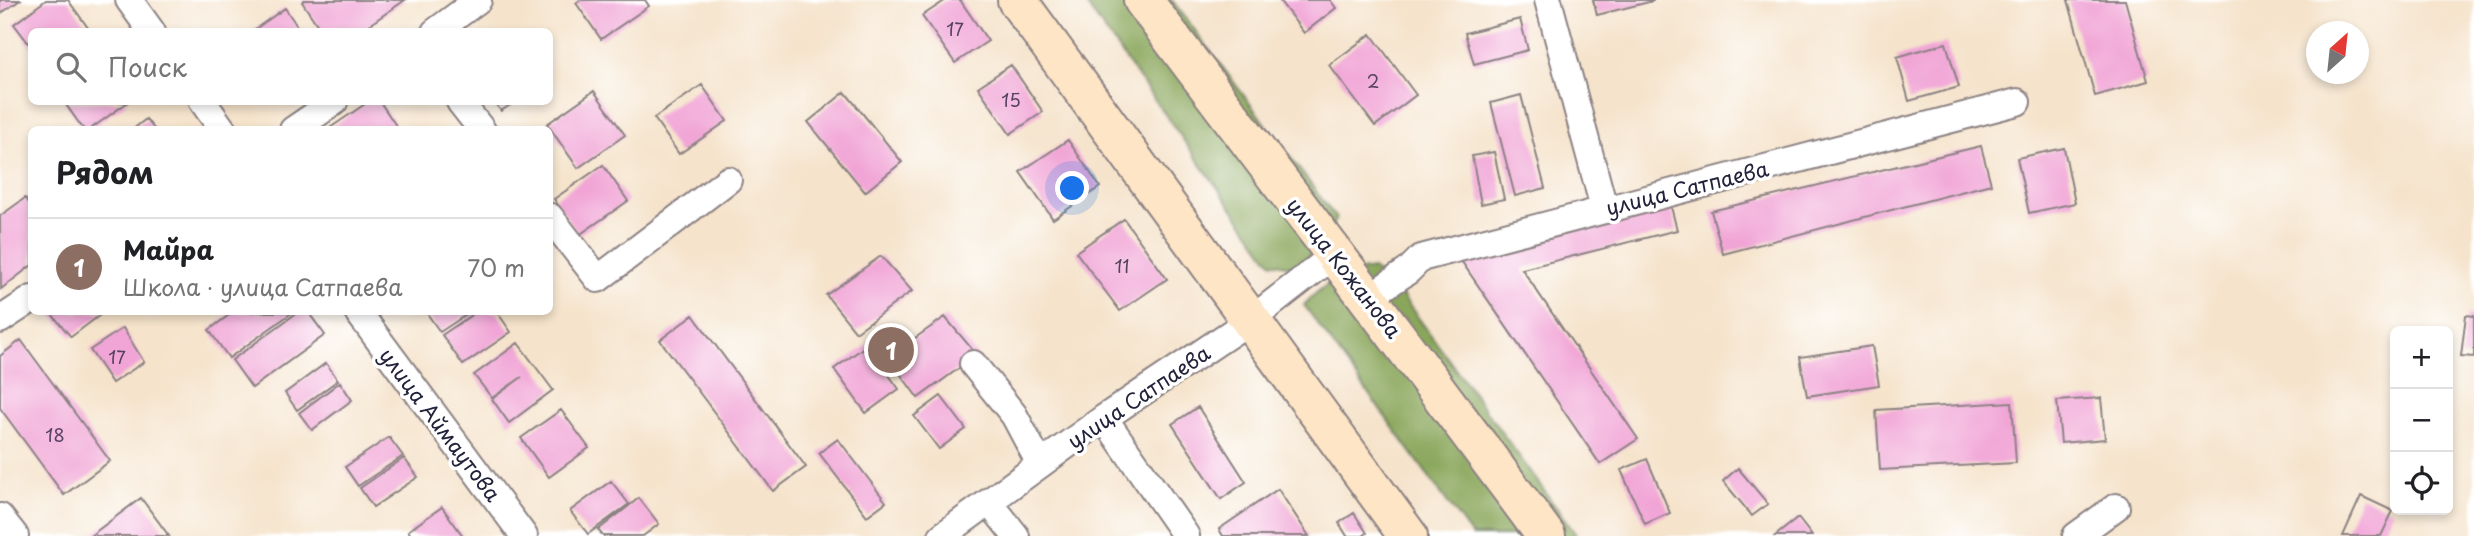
<!DOCTYPE html>
<html lang="ru">
<head>
<meta charset="utf-8">
<style>
	:root { --surface:#fff; --page:#f2f2f2; --text:#202124; --muted:#757577; --line:#e0e0e0; --accent:#2563eb }
	body { margin:0; font-family:"Playpen Sans",sans-serif; background:var(--page); color:var(--text) }
	.controls { position:absolute; right:21px; bottom:21px; display:grid; overflow:hidden; border-radius:10px; box-shadow:0 4px 10px #0003 }
	.controls button { width:63px; height:63px; display:grid; place-items:center; padding:0; border:0; border-bottom:2px solid var(--line); background:var(--surface); color:var(--text); font:35px sans-serif }
	.compass { position:absolute; left:2306px; top:21px; width:63px; height:63px; border-radius:50%; background:var(--surface); box-shadow:0 4px 10px #0003; rotate:27deg }
	.you { position:absolute; left:1073px; top:189px; width:24px; height:24px; margin:-18px; border:5px solid #fff; border-radius:50%; background:#1a73e8; box-shadow:0 0 0 10px #1a73e833 }
	.badge { display:grid; place-items:center; width:46px; height:46px; border-radius:50%; background:var(--accent); color:#fff; font-size:23px; font-weight:700 }
	.pin { position:absolute; translate:-50% -50%; border:4px solid #fff; box-shadow:0 2px 7px #0006 }
	.list { margin:0; padding:0; list-style:none }
	h2 { display:flex; justify-content:space-between; align-items:center; height:91px; margin:0; padding:0 28px; font-size:30px }
	h2 small { font-size:23px; font-weight:400; color:var(--muted) }
	.list li { display:grid; grid-template-columns:46px 1fr auto; gap:21px; align-items:center; box-sizing:border-box; height:98px; padding:0 28px; border-top:2px solid var(--line) }
	.list b { display:block; font-size:26px; white-space:nowrap }
	.list p { margin:0; font-size:23px; white-space:nowrap; color:var(--muted) }
	.list em { font-size:23px; font-style:normal; color:var(--muted) }
	.icon { flex:none; width:38px; height:38px; fill:none; stroke:currentColor; stroke-width:2; stroke-linecap:round; stroke-linejoin:round }
	.map { position:relative; flex:none; width:2474px; height:536px; overflow:hidden }
	.search { position:absolute; background:var(--surface); box-shadow:0 4px 10px #0003; left:28px; top:28px; width:525px; height:77px; display:flex; align-items:center; gap:18px; box-sizing:border-box; padding:0 24px; border-radius:10px; color:var(--muted); font-size:26px }
	.panel { position:absolute; background:var(--surface); box-shadow:0 4px 10px #0003; left:28px; top:126px; width:525px; height:189px; border-radius:10px }
	.map>svg:first-child { display:block }
</style>
</head>
<body>
<div class="map">
<svg width="2474" height="536" viewBox="0 0 2474 536">
	<rect width="100%" height="100%" fill="#fff"/>
	<filter id="ink" filterUnits="userSpaceOnUse"><feTurbulence type="fractalNoise" baseFrequency=".0143" numOctaves="2"/><feDisplacementMap in="SourceGraphic" scale="14" xChannelSelector="R" yChannelSelector="G"/><feConvolveMatrix kernelMatrix="1 2 1 2 8 2 1 2 1" color-interpolation-filters="sRGB"/></filter>
	<filter id="wash" filterUnits="userSpaceOnUse"><feTurbulence type="fractalNoise" baseFrequency=".00686" numOctaves="4" result="noise"/><feDisplacementMap in="SourceGraphic" scale="28" xChannelSelector="R" yChannelSelector="G"/><feGaussianBlur stdDeviation="1.57" result="paint"/><feColorMatrix in="noise" values="0 0 0 0 0 0 0 0 0 0 0 0 0 0 0 0 0 1.4 0 .05"/><feComposite in="paint" operator="in"/></filter>
	<g filter="url(#wash)">
		<rect width="100%" height="100%" fill="#f5e3cb"/>
		<!-- forest -->
		<path fill="#89a65a" stroke="#56644a" stroke-width="2" d="M1083,0H1172L1336,218C1326,239 1315,252 1296,267L1271,262Z
			M1373,269L1398,290L1577,536H1472L1304,305C1324,283 1343,273 1373,269Z"/>
		<g id="blocks">
			<!-- building -->
			<path fill="#f1a5d6" d="M0,0H20L0,14Z
				M46,0H68L91,32H32V48L14,24Z
				M304,0H405L359,32H322L302,2Z
				M580,0H645L649,6L601,39L576,3Z
				M946,0H960L988,41L955,63L922,16Z
				M1279,0H1330L1336,8L1304,33Z
				M1593,0H1653V1L1597,15Z
				M2068,0H2125L2148,81L2095,96Z
				M285,8L301,32H251Z
				M1520,19L1528,50L1474,64L1465,33Z
				M1371,34L1416,95L1375,126L1329,65Z
				M1946,43L1959,87L1909,101L1897,57Z
				M1011,65L1043,112L1010,134L978,87Z
				M702,85L727,121L679,154L654,118Z
				M594,91L625,135L578,168L547,124Z
				M845,92L902,162L865,192L808,122Z
				M1521,95L1545,188L1515,196L1491,103Z
				M64,102H128L89,130H84Z
				M368,102H380L399,130H327Z
				M494,102H515L501,111Z
				M146,119L155,130H132Z
				M1068,140L1100,187L1053,219L1020,172Z
				M1981,146L1991,184L1723,254L1711,211Z
				M2064,148L2075,203L2029,213L2017,158Z
				M1494,152L1504,199L1481,204L1472,156Z
				M603,165L628,201L579,235L554,199Z
				M25,198L32,206V265L1,289L0,216Z
				M1669,199L1677,230L1522,269L1638,439L1600,464L1460,259Z
				M1124,219L1167,279L1120,311L1076,252Z
				M881,256L912,291L856,332L826,295Z
				M50,312H104L71,337Z
				M233,312H293L229,358L209,330Z
				M298,312H308L325,335L252,388L232,360Z
				M426,312H470L440,332Z
				M476,312H497L511,332L463,365L442,335Z
				M693,315L806,467L773,491L660,340Z
				M2466,315L2474,316V357L2461,356Z
				M945,317L977,355L918,398L888,357Z
				M123,328L144,362L112,383L90,350Z
				M21,340L110,461L64,495L0,408V356Z
				M518,343L553,390L509,423L492,399L522,377L492,398L474,375Z
				M867,345L899,389L866,413L834,369Z
				M1872,346L1879,385L1807,396L1800,357Z
				M326,363L338,380L297,410L285,393Z
				M340,382L352,400L312,430L299,413Z
				M941,396L966,429L939,449L914,416Z
				M2101,398L2105,439L2061,443L2057,401Z
				M2012,402L2016,463L1880,470L1876,410Z
				M1198,407L1246,482L1221,499L1172,424Z
				M561,410L589,448L549,477L521,438Z
				M389,437L403,456L358,486L345,467Z
				M838,439L886,502L867,516L819,453Z
				M404,458L418,477L373,507L360,488Z
				M1647,459L1670,513L1645,524L1621,470Z
				M1738,468L1768,504L1752,516L1723,481Z
				M611,481L629,504L588,534L570,511Z
				M1278,489L1309,536H1223L1219,529Z
				M2361,496L2393,511L2381,536H2343Z
				M141,498L169,536H90Z
				M639,498L659,524L643,536H603L598,530Z
				M442,507L463,536H412L408,531Z
				M1354,513L1367,533L1363,536H1347L1339,523Z
				M1798,518L1812,536H1775Z"/>
		</g>
	</g>
	<g filter="url(#ink)">
		<use href="#blocks" fill-opacity="0" stroke="#8c8283" stroke-width="2"/>
		<g fill="none" stroke-linecap="round" stroke-linejoin="round">
			<!-- street casing -->
			<g stroke="#8c8283" stroke-width="30">
				<path id="street" d="M129,0L152,32
					M1548,0L1604,208
					M435,32L478,0
					M203,102L223,130
					M460,102L482,130
					M293,130L334,102
					M550,217L598,279L728,180
					M1369,297L1408,271L1421,258L2017,102
					M358,312L524,536
					M0,320L32,299
					M973,364L1014,415L1040,464
					M1104,418L1186,536
					M989,502L1016,536
					M0,517L15,536
					M942,536L1104,418L1252,319L1334,255
					M2076,536L2116,507"/>
			</g>
			<!-- secondary casing -->
			<g stroke="#8c8283" stroke-width="42">
				<path id="secondary" d="M1017,0L1408,536
					M1143,0C1277,179 1413,356 1546,536"/>
			</g>
			<!-- street -->
			<use href="#street" stroke="#fff" stroke-width="26"/>
			<!-- secondary -->
			<use href="#secondary" stroke="#fde5c5" stroke-width="38"/>
		</g>
	</g>
	<g text-anchor="middle" dominant-baseline="central" stroke-width="7" stroke-linejoin="round" paint-order="stroke">
		<!-- number labels -->
		<g font-size="18" fill="#564362">
			<text x="955" y="28">17</text>
			<text x="1373" y="80">2</text>
			<text x="1011" y="99">15</text>
			<text x="1122" y="265">11</text>
			<text x="117" y="356">17</text>
			<text x="55" y="434">18</text>
		</g>
		<!-- street labels -->
		<g font-size="21" fill="#22223b" stroke="#fff">
			<text transform="translate(1687 187) rotate(-14)">улица Сатпаева</text>
			<text transform="translate(1345 267) rotate(52)">улица Кожанова</text>
			<text transform="translate(1138 396) rotate(-34)">улица Сатпаева</text>
			<text transform="translate(441 424) rotate(53)">улица Аймаутова</text>
		</g>
	</g>
</svg>
<div class="controls">
<button>+</button>
<button>−</button>
<button><svg class="icon" aria-label="locate" viewBox="0 0 24 24"><circle cx="12" cy="12" r="6"/><path d="M12 2v4M12 18v4M2 12h4M18 12h4"/></svg></button>
</div>
<svg class="compass" viewBox="-18 -18 36 36"><path d="M0-13l5 13h-10z" fill="#e53935"/><path d="M0 13l5-13h-10z" fill="#757577"/></svg>
<div class="you"></div>
<div class="pin badge" style="left:891px;top:350px;background:#8d6e63">1</div>
<div class="search"><svg class="icon" aria-label="search" viewBox="0 0 24 24"><circle cx="10" cy="10" r="6"/><path d="M15 15l6 6"/></svg>Поиск</div>
<section class="panel">
<h2>Рядом<small></small></h2>
<ul class="list">
<li><span class="badge" style="background:#8d6e63">1</span><div><b>Майра</b><p>Школа · улица Сатпаева</p></div><em>70 m</em></li>
</ul>
</section>
</div>
</body>
</html>
